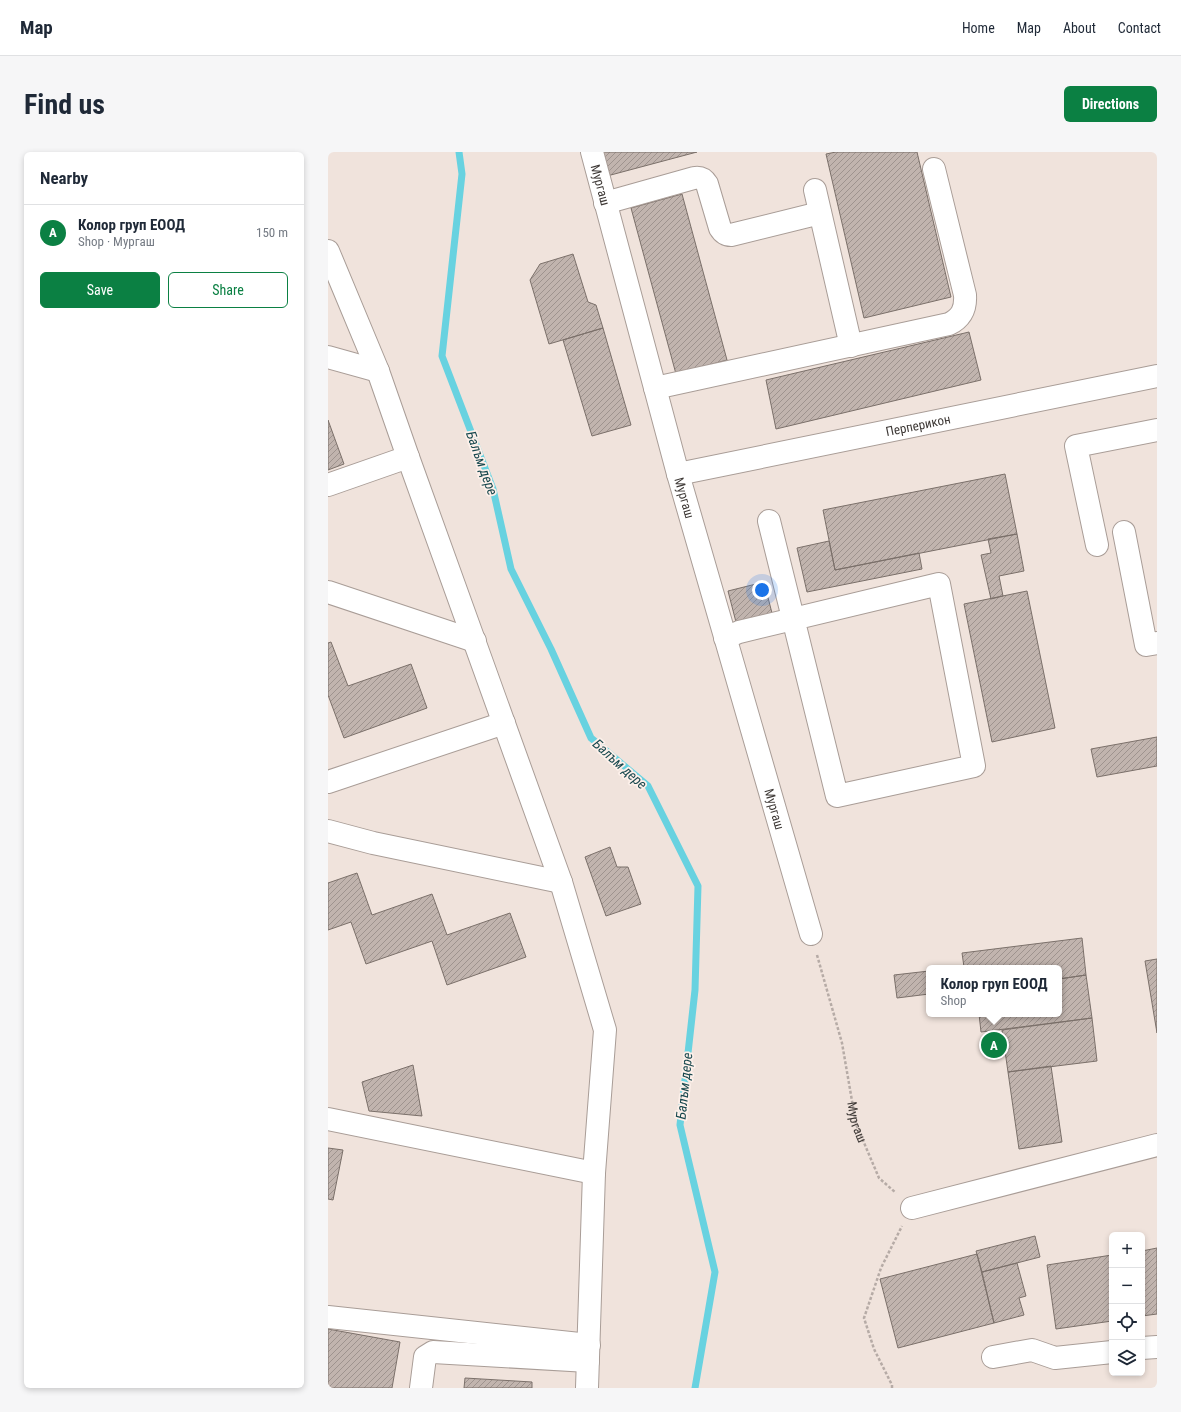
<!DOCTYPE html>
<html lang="en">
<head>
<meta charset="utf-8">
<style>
	:root { --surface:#fff; --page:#f6f6f7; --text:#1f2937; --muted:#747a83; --line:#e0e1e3; --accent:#0b8043 }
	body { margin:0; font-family:"Roboto Condensed",sans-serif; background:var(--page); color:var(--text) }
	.controls { position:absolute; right:12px; bottom:12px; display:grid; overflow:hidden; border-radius:6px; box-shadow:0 2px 6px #0003 }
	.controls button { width:36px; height:36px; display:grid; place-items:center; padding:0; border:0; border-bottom:1px solid var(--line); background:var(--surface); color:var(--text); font:20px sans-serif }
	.you { position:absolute; left:434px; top:438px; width:14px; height:14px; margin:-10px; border:3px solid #fff; border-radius:50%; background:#1a73e8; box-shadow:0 0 0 6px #1a73e833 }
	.badge { display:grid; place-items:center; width:26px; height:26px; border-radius:50%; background:var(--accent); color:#fff; font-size:13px; font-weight:700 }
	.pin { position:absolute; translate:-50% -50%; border:2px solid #fff; box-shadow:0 1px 4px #0006 }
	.popup { position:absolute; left:598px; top:813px; width:136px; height:52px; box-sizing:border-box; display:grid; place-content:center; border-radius:6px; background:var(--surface); filter:drop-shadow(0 1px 3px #0005); font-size:13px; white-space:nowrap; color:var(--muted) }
	.popup b { font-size:15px; color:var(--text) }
	.popup::after { content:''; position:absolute; left:50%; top:100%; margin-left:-8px; border:8px solid transparent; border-top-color:var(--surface) }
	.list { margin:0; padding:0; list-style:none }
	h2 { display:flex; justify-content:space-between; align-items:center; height:52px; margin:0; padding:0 16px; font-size:17px }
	h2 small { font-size:13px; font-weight:400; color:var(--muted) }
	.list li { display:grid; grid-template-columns:26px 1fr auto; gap:12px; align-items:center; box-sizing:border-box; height:56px; padding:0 16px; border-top:1px solid var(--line) }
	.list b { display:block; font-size:15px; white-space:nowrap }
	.list p { margin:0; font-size:13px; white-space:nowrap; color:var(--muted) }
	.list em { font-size:13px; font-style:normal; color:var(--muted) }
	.actions { display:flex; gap:8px; padding:12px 16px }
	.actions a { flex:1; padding:9px 0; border:1px solid var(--accent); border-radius:6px; text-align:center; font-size:14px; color:var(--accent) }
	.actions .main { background:var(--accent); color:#fff }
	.icon { flex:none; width:22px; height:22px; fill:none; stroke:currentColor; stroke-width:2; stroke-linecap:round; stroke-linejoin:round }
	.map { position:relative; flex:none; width:829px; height:1236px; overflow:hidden; border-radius:6px }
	header { display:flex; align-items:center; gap:24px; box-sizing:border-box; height:56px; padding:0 20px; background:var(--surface); border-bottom:1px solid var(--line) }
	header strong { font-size:19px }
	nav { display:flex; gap:22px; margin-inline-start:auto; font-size:14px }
	.intro { display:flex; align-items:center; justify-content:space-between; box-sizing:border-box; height:96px; padding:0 24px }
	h1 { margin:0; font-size:28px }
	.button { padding:10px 18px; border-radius:6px; background:var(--accent); color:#fff; font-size:14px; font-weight:700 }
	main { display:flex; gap:24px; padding:0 24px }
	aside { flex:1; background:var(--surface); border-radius:6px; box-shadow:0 2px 6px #0003 }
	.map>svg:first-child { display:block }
</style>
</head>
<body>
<header>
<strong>Map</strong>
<nav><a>Home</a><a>Map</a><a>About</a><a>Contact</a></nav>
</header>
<div class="intro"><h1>Find us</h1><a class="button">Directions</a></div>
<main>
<aside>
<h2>Nearby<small></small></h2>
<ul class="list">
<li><span class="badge">A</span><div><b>Колор груп ЕООД</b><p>Shop · Мургаш</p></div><em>150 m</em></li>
</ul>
<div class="actions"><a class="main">Save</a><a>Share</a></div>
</aside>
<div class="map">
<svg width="829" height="1236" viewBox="0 0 829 1236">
	<defs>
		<pattern id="building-hatch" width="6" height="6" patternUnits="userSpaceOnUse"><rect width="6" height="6" fill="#c1b4ae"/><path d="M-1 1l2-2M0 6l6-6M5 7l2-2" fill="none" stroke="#9e938e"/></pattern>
	</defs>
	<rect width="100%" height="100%" fill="#f0e3dc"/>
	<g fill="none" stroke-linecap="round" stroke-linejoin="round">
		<!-- stream -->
		<path stroke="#68d2e0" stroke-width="7" d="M131,0L134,22L114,204L165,337L183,417L223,497L263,586L320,634L370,734L367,838L352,973L387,1120L367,1236"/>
	</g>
	<!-- building -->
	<path fill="url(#building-hatch)" stroke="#7b706a" d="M273,0H369L279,24Z
		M508,0H589L623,145L536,166L498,2Z
		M354,42L399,208L348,222L303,56Z
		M245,102L260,150L268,153L275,176L221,192L202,128L212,112Z
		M275,176L303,273L264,284L235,188Z
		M641,180L653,228L448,277L438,228Z
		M0,268L16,312L0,318Z
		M677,322L689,382L507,418L495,358Z
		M689,382L696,419L671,424L675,444L663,447L653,403L663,401L660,387Z
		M501,389L507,418L591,401L594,417L479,440L469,396Z
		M436,430L445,465L409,474L400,439Z
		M699,439L727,576L664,590L636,452Z
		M3,490L20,534L83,512L99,556L16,586L0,543V491Z
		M829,585V614L769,625L763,597Z
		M282,695L289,715H300L313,752L278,764L257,705Z
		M29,721L44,763L104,742L119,783L182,761L198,805L119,833L104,789L38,812L23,770L0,778V731Z
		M754,786L758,823L731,827V816H628L636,815L634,801Z
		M829,807V881L817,809Z
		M601,819V842L569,846L566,823Z
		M758,823L764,866L653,880L651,862H731V827Z
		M764,866L769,909L680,920L674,878Z
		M85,913L94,964L41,959L34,930Z
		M723,914L734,990L691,997L680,920Z
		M0,996L15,998L5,1048L0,1047Z
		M707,1084L712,1105L654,1120L648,1099Z
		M829,1096V1162L814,1164V1099Z
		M649,1102L666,1171L570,1196L552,1127Z
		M784,1103V1169L728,1177L719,1113Z
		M689,1111L698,1144L691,1146L696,1163L666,1171L654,1120Z
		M0,1177L72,1190L64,1236H0Z
		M137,1226L204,1230V1236H136Z"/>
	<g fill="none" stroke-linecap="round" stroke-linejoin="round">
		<!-- minor casing -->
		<g stroke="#a99d97" stroke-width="24">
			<g id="minor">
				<path id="s2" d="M264,0L350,322L483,782"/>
				<path d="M487,38L523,194"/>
				<path d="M277,51L366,26C372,25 376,27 379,32L392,76C395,81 398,83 403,83L492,61"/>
				<path d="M0,99L50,219L80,305L233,730L277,878L266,1021L259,1236"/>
				<path d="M0,205L50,219"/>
				<path d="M327,236L621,172C633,166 638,158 637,143L606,17"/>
				<path id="s3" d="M350,322L829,224"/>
				<path d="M0,333L80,305"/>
				<path d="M796,380L818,493L829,491"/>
				<path d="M769,393L748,294L829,278"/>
				<path d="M0,440L147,489"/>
				<path d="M397,486L411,480L611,432L646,614L509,644L441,369"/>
				<path d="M0,630L176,571"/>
				<path d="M0,679L45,691L233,730"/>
				<path d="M0,967L266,1021"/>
				<path d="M584,1056L829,993"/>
				<path d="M0,1165L261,1193"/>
				<path d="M814,1196L829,1195"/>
				<path d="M665,1205L704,1198L727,1206L784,1200"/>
				<path d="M93,1236L97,1205L105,1200L260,1209"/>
			</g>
		</g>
		<!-- path -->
		<g stroke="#b6aba6" stroke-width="2.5" stroke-dasharray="3 2" stroke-linecap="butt">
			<path id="s1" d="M489,803L514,891L528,972L551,1026L568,1041"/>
			<path d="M564,1236V1233L546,1197L536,1166L553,1116L574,1074"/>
		</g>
		<!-- minor -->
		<use href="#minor" stroke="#fff" stroke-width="22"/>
	</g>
	<g text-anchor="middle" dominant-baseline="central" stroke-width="3.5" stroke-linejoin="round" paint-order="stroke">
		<!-- street labels -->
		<g font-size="13" fill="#3e3936" stroke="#fdf0ea">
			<text stroke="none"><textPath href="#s2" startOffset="34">Мургаш</textPath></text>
			<text stroke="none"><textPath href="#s3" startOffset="245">Перперикон</textPath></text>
			<text stroke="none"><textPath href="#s2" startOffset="358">Мургаш</textPath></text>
			<text stroke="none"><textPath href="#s2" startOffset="682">Мургаш</textPath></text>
			<text stroke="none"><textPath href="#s1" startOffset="172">Мургаш</textPath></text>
		</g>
		<!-- water labels -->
		<g font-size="14" font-style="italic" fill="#18484e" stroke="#fdf0ea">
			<text transform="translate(154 311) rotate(70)">Балъм дере</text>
			<text transform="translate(292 612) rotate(42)">Балъм дере</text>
			<text transform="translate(356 934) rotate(-84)">Балъм дере</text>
		</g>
	</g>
</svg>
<div class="controls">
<button>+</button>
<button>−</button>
<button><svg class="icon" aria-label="locate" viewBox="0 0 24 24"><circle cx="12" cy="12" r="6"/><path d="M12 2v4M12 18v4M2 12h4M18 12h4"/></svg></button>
<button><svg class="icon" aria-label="layers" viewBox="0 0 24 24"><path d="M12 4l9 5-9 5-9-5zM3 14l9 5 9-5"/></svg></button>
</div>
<div class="you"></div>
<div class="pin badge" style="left:666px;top:893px">A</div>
<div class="popup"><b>Колор груп ЕООД</b>Shop</div>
</div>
</main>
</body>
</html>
